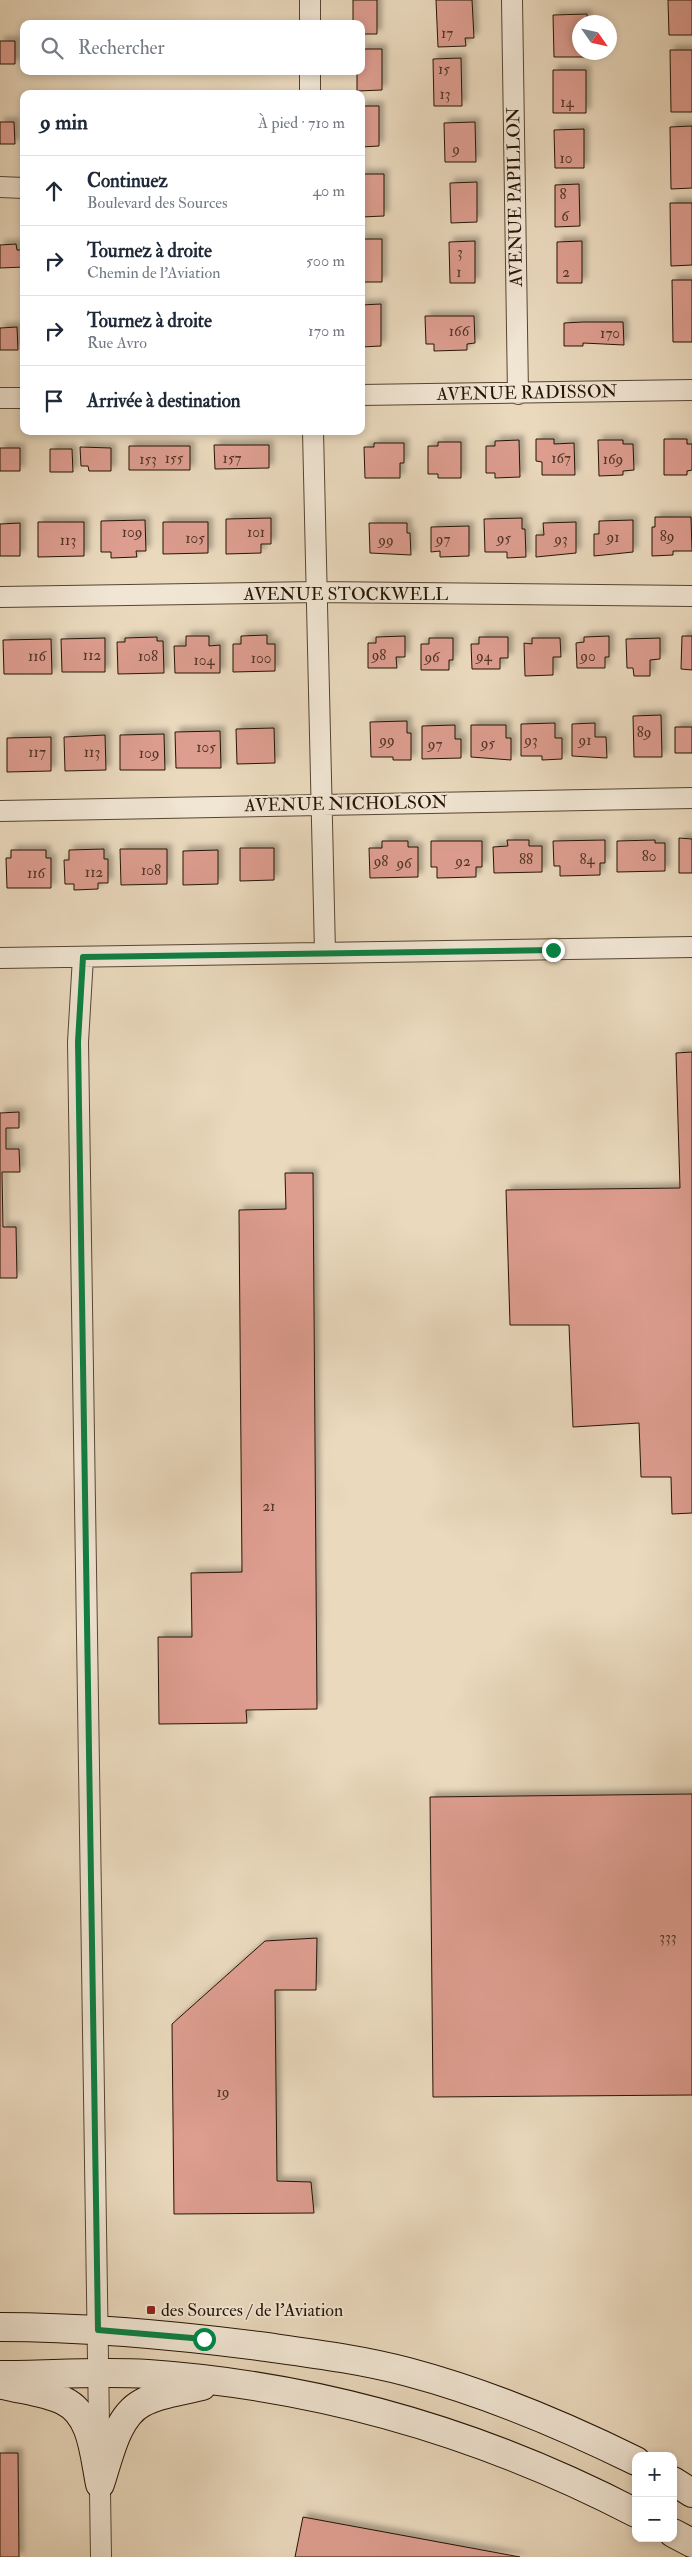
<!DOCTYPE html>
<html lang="fr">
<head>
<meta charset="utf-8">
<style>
	:root { --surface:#fff; --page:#f2f2f3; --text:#1f2937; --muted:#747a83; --line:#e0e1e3 }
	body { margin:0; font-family:"IM FELL Double Pica",serif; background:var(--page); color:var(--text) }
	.controls { position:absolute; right:15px; bottom:15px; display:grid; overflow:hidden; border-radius:10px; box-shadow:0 2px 8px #0003 }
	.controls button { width:45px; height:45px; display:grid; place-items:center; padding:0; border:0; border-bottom:1px solid var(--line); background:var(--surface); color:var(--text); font:25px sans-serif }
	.compass { position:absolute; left:572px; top:15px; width:45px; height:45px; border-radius:50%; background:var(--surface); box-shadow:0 2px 8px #0003; rotate:124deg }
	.stop { position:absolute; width:15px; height:15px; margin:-11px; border:4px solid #0b8043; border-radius:50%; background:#fff }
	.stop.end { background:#0b8043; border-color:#fff; box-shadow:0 1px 5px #0008 }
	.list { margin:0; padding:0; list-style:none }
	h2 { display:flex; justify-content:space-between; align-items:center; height:65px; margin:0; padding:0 20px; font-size:21px }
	h2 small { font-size:16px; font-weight:400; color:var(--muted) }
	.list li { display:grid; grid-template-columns:32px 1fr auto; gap:15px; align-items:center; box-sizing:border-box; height:70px; padding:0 20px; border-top:1px solid var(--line) }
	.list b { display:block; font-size:19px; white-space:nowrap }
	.list p { margin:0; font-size:16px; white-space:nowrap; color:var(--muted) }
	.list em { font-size:16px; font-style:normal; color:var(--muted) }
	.icon { flex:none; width:28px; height:28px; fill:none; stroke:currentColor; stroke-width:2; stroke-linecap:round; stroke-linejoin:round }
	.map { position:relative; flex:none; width:692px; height:2557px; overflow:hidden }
	.search { position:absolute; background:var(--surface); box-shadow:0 2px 8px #0003; left:20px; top:20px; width:345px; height:55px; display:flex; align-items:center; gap:12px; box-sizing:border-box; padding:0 18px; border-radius:10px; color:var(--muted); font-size:19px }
	.panel { position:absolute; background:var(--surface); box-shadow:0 2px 8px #0003; left:20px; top:90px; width:345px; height:345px; border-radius:10px }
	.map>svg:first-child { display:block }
</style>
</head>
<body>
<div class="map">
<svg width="692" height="2557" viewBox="0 0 692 2557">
	<defs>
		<filter id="shadow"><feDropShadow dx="4.5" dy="-4.5" stdDeviation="2.5" flood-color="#0004"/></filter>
	</defs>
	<rect width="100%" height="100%" fill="#ead9bd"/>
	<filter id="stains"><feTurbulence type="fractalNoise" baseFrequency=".004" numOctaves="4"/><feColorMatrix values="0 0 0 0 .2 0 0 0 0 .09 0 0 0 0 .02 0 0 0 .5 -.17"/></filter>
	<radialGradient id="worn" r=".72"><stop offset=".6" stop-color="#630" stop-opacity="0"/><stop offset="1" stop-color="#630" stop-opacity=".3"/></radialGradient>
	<!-- building -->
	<path fill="#dd9d8f" stroke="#251404" filter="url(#shadow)" d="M353,0H377V34H361V24H353Z
		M436,0H472L474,38H465L466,46L438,47Z
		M668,0H692V35H669Z
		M587,14V22H580V52H587V57H554L553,15Z
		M0,41H15V64H0Z
		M361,49H382V90L357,91V71H361Z
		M670,50H692V112H671Z
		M461,58L462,106H434L433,59Z
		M553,70H586V113H553Z
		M361,106H379V146L361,147Z
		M0,122H14L15,144H0Z
		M475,122L476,162H445L444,123Z
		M692,126V188L671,189L670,127Z
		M584,129V168H555L554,130Z
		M361,174H384V216L361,217Z
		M477,182V222L451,223L450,183Z
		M579,184L580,226L555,227V185Z
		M670,203H692V265L671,266Z
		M361,239H382V282H361Z
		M475,241V283H450L449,242Z
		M582,241V283H557V242Z
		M16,244L17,250H24V267L0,268V245Z
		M672,280H692V342H673Z
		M381,304V346L361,347V305Z
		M425,316H474L475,343L467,344V350L434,351V344H426Z
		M583,322H623L624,345L583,343V346H564V323Z
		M17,327L18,350H0V328Z
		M536,439H554V444L574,443L575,475H542V462L536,461Z
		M664,439H687V444H692V470L687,471V475H664Z
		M519,440L520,477L495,478V473H486V446H495V441Z
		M598,440H623V444H633L634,470L623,471V475L599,476Z
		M438,442H461V478H438V474H428V446H438Z
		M374,443H404V463H400V478H365L364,447H374Z
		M214,445H269V468L215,469Z
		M129,446H190V470H129Z
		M80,447L111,448V471H89L88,466H81Z
		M0,448H20V471H0Z
		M50,449H72L73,472H50Z
		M655,517H691L692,551H673V555L652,556V527H655Z
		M271,518V544H261V553L226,554V519Z
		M522,518V529H525L526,557L507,558V552H485L484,519Z
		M145,520L146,551H136L137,557L111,558V552H101V521Z
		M633,520V552L594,556V534H599V521Z
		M38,522H84V556L38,557Z
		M163,522H208V553L163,554Z
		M576,522V553L536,557V535H544L543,523Z
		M20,523V556H0V524Z
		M369,523H407V533H410L411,555L370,553Z
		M469,526V556L440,557V551L431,552V527Z
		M267,635V644H275V671L233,672V644H241V636Z
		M186,636H209V646L220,645V673H175L174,646H186Z
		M405,636V657H396L397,668H368V643H376V637Z
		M609,636V657H605V668H577L576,643L584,642V637Z
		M682,636H692V670L681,669Z
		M157,637V641H163L164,673L118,674L117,642H125V638Z
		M479,637H508V658H500V669H472L471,644H479Z
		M105,638V672H62L61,639Z
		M429,638H453V660H449V670H421V644H429Z
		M532,638H560L561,657H553V675L525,676L524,643L532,644Z
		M660,638V659L650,660V676H634L633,668H627L626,639Z
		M51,639L52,674H4L3,640Z
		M661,715L662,757H634L633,716Z
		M407,721V733H411V760H393V757H371L370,722Z
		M555,723V738H562V759L542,760V756H521V724Z
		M595,723V737H606L607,758L572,756V724Z
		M455,725V739H461V758L422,759V726Z
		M471,725H506V738H511V760L471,757Z
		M675,727H692V753H675Z
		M274,728L275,763L237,764L236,729Z
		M220,731L221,768H176L175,732Z
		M164,734L165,770H120V735Z
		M105,735L106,770L65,771L64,737Z
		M51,737V771L7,772V738Z
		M679,838L692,839V873H679Z
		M507,840H529V846H542V872L494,873L493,847L508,846Z
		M605,840V863H600V875L560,876V866H554L553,841Z
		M655,840V843H665V871L617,872V841Z
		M382,841H408V847H418V877L370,878L369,848H382Z
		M431,841H482V867H476V877L437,878V867H431Z
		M240,848H274V880L240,881Z
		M104,849V859H108V883H98V889L74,890V884H65L64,860H69V850Z
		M120,849H167V884L121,885Z
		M11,850H46V858H51V888H7L6,858H11Z
		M218,850V884L183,885V851Z
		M692,1052V1513L672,1514L671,1477H641L639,1423L573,1427L569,1325H510L506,1190L680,1188L676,1053Z
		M19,1112V1128H6V1149H19L20,1172H2L3,1227H16L17,1278H0V1113Z
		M285,1173H313L317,1709L246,1710L247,1723L159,1724L158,1637H192L191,1573L242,1572L239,1210L286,1209Z
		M692,1794V2095L433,2097L430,1797Z
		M317,1938L316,1990H275L277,2181L311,2182L314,2213L174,2214L172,2024L265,1941Z
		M0,2453H18L19,2557H0Z
		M303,2517L520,2557H295Z"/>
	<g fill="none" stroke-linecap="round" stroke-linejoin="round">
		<!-- street casing -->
		<g stroke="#564532" stroke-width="22">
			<path id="street" d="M310,0V24
				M512,0L518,394
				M310,71V94
				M0,187L24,188
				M361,395L692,390
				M0,398H24
				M313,431L325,952
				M0,597L318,592L692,596
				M0,811L692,798
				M83,957L78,1042L101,2557
				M0,958L692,947"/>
		</g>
		<!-- secondary casing -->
		<g stroke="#251404" stroke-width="30">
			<path id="secondary" d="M0,2327C87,2327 173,2335 259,2346C309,2353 359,2359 408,2372C487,2393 563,2425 636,2461
				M0,2375C49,2375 99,2371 148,2374C319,2386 484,2434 636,2513
				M3,2385C23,2390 46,2392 64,2401C93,2415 94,2456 100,2484
				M673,2481L692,2493
				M100,2484C109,2458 116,2417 142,2403C159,2393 183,2391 202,2386
				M673,2533L692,2543"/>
		</g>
		<!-- street -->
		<use href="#street" stroke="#f1e6d4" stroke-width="20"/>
		<!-- secondary -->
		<use href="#secondary" stroke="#f1e6d4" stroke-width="28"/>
	</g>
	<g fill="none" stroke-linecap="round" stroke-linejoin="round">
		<!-- route -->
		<path stroke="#0b8043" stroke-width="6" d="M204,2339L98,2330L78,1042L83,957L553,950"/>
	</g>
	<!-- markers -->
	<rect fill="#8f2418" stroke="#f1e6d4" stroke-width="2" x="146" y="2305" width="10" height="10" rx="2.5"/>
	<g text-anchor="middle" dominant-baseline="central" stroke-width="4" stroke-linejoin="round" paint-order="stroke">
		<!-- number labels -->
		<g font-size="15" fill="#533627">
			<text x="447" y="33">17</text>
			<text x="444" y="69">15</text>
			<text x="445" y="94">13</text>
			<text x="567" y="102">14</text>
			<text x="456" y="149">9</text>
			<text x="566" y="158">10</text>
			<text x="563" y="194">8</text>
			<text x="565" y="216">6</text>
			<text x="460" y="252">3</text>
			<text x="459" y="272">1</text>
			<text x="566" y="272">2</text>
			<text x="459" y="331">166</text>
			<text x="610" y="333">170</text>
			<text x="174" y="458">155</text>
			<text x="232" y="458">157</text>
			<text x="561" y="458">167</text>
			<text x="148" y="459">153</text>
			<text x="613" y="459">169</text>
			<text x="132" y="532">109</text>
			<text x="256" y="532">101</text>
			<text x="667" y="536">89</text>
			<text x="613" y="537">91</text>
			<text x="195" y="538">105</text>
			<text x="504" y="538">95</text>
			<text x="443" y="539">97</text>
			<text x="561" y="539">93</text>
			<text x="68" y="540">113</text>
			<text x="386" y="540">99</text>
			<text x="92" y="655">112</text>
			<text x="379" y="655">98</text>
			<text x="37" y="656">116</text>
			<text x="148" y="656">108</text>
			<text x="484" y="656">94</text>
			<text x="588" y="656">90</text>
			<text x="432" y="657">96</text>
			<text x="261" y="658">100</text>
			<text x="204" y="660">104</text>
			<text x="644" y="732">89</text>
			<text x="387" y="740">99</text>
			<text x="531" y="740">93</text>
			<text x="585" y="740">91</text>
			<text x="488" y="743">95</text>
			<text x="435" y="744">97</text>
			<text x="206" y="747">105</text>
			<text x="37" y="752">117</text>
			<text x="92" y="752">113</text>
			<text x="149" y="753">109</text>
			<text x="649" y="856">80</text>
			<text x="526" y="859">88</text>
			<text x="587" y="859">84</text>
			<text x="381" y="861">98</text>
			<text x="463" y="861">92</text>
			<text x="404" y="863">96</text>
			<text x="151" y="870">108</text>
			<text x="94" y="872">112</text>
			<text x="36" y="873">116</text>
			<text x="269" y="1506">21</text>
			<text x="668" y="1937">333</text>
			<text x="223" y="2092">19</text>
		</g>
		<!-- street labels -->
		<g font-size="18" fill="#251404" stroke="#f1e6d4">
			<text transform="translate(515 197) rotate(-91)">AVENUE PAPILLON</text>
			<text transform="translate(527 393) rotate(-1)">AVENUE RADISSON</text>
			<text x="346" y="594">AVENUE STOCKWELL</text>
			<text transform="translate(346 804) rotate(-1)">AVENUE NICHOLSON</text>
		</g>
		<!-- poi labels -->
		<g font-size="18" fill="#251404" stroke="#f1e6d4" text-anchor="start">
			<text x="161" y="2310">des Sources / de l'Aviation</text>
		</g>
	</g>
	<rect width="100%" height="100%" filter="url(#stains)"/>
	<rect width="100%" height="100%" fill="url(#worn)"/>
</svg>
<div class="controls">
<button>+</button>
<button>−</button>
</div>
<svg class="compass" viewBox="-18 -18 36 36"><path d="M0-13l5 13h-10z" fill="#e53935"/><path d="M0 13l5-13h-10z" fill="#747a83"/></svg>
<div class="stop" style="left:204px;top:2339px"></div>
<div class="stop end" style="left:553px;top:950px"></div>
<div class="search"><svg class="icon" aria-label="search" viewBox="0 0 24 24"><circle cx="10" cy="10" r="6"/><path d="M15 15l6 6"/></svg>Rechercher</div>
<section class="panel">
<h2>9 min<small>À pied · 710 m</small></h2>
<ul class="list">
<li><svg class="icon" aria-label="ahead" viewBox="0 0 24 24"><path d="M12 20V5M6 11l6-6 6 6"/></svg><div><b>Continuez</b><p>Boulevard des Sources</p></div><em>40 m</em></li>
<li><svg class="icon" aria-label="right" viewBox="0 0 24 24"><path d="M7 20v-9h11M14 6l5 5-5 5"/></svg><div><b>Tournez à droite</b><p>Chemin de l'Aviation</p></div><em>500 m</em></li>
<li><svg class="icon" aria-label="right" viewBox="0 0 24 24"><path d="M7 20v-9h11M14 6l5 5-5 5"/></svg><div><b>Tournez à droite</b><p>Rue Avro</p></div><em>170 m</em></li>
<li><svg class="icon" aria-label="arrive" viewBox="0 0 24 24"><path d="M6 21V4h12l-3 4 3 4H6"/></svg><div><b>Arrivée à destination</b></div></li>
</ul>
</section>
</div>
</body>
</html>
